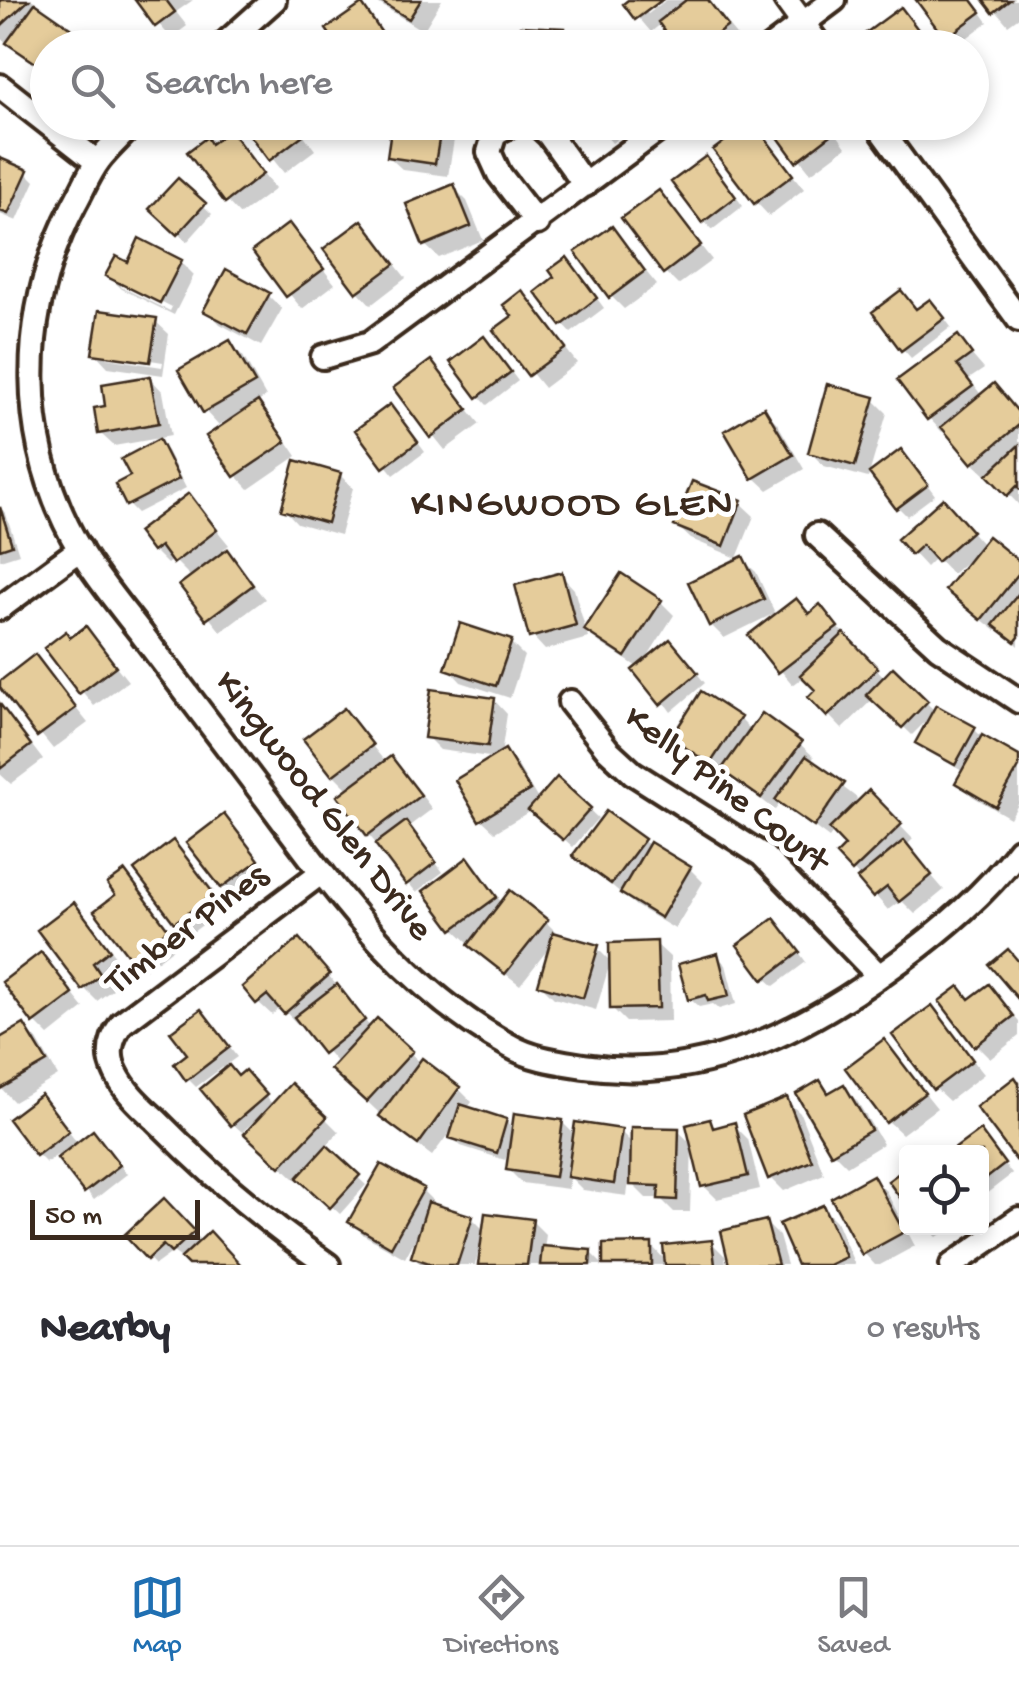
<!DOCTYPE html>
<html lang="en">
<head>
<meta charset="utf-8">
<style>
	:root { --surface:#fff; --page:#f2f2f3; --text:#2b2b33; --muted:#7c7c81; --line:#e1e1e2; --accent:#1f6fb2 }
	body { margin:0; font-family:"Gochi Hand",sans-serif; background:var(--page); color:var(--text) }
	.controls { position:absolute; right:30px; bottom:30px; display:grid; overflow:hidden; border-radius:10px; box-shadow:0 5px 15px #0003 }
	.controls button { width:90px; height:90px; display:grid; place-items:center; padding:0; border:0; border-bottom:2px solid var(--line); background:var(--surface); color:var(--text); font:50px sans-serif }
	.scale { position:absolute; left:30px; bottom:25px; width:170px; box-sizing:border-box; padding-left:10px; border:5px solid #3b2a1e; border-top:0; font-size:28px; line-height:35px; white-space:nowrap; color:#3b2a1e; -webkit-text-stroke:8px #fff; paint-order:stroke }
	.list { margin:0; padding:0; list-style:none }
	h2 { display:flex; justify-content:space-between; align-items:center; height:130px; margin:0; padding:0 40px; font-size:42px }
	h2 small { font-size:32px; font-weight:400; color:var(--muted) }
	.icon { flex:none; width:55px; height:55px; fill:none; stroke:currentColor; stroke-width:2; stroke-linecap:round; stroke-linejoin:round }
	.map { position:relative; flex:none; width:1019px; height:1265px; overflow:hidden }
	.search { position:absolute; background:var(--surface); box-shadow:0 5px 15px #0003; left:30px; right:30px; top:30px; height:110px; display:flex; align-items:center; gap:25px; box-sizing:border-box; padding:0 35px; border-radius:55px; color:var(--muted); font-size:38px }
	.sheet { height:280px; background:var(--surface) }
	nav { display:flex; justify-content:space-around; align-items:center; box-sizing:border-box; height:140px; border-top:2px solid var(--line); background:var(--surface); font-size:28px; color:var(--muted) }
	nav a { display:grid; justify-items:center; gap:5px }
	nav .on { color:var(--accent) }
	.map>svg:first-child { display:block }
</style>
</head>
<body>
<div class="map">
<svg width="1019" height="1265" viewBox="0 0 1019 1265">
	<rect width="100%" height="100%" fill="#fff"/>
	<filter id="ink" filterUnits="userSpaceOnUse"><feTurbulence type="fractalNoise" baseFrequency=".01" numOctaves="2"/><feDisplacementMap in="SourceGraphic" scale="20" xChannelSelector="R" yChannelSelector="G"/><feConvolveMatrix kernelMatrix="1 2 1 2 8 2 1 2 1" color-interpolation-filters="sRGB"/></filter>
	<g filter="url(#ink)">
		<!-- shadow -->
		<path fill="#0003" fill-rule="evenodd" d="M0,0H33L81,42L93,48H48V72L0,38Z
			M138,0H193L176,12L187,26L171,38Z
			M373,0H442L423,31Z
			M632,0H658L644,10L648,14L666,0H707L740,40L730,48H680L662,23L651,32L627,4Z
			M919,0H972L988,22L956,46Z
			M987,0H1019V17L1008,25Z
			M362,7L370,16L392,48H342Z
			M564,31L573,40L572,48H521Z
			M243,122H294L315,150L284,173Z
			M315,122H343L327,135Z
			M394,122H444L455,134L448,176L403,170L389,157Z
			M594,122H640L612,143Z
			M770,122H828L846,147L811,173Z
			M752,124L804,189L769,216L756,202Z
			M230,133L275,189L240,215L227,201L212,146Z
			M0,160L26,172L35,181L17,221L0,214Z
			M714,168L743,206L712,230L704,221Z
			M178,181L212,214L187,242L152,209Z
			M453,187L467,201L483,240L439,258L425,245Z
			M659,193L712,260L678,285L665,272Z
			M362,223L406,278L371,305L358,291Z
			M289,226L335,284L302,309L255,252Z
			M611,229L657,285L624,309L611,296Z
			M181,262L194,275L174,315L122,289L108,276L129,265ZM121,281L172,307L170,311L121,287Z
			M575,269L604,308L571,333L563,324Z
			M522,293L577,363L544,388L497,330L515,317Z
			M268,295L282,309L261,346L220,324L207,310Z
			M939,311L951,327L911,358L903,349L917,312Z
			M155,321L169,334L163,375L108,367L95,353ZM106,353L163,362L162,367L106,358Z
			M958,339L984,369L969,379L982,396L1019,413V505L989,474L987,476L973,463L945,429L942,432L929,418Z
			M229,343L243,356L266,397L256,403L271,418L297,456L249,489L236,475L231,422L229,419L218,425L205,411Z
			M493,348L518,381L487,405L479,396Z
			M430,363L480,424L445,450L396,389Z
			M150,378L163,392L171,436L114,446L100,433L108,408Z
			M873,399L887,413L868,478L824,466L811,453Z
			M764,410L777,423L804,469L768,490L754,477Z
			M398,416L425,452L394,475L358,431Z
			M158,442L167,451L186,488L137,513L128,504L133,477Z
			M910,461L935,495L907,516L898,507Z
			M340,475L353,488L340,535L297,523L284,509Z
			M189,496L229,545L223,549L265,599L221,632L183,585L192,578L173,559L167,564L154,551Z
			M740,503L754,516L737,558L691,539L677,526Z
			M0,507L6,514L19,554L0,560Z
			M956,515L984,546L1019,564V646L999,627L996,631L961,603L973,560L970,558L952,574L936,557L926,567L900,539Z
			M742,559L756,572L775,613L724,638L711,625Z
			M561,575L574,589L588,638L545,650L532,636Z
			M622,576L661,602L674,615L644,662L678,651L705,683L671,712L639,668L600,643L587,630Z
			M820,608L885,678L893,671L935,711L974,729L984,739L1019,759V803L1010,818L972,796L958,782L964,772L927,751L918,742L931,716L912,735L874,698L842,729L811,697L818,690L805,676L793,685L752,636L810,615Z
			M86,629L128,681L94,706L47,648L71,640Z
			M510,642L524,656L510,698L461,682L448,668Z
			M35,658L88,723L53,749L0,684Z
			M702,695L740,719L752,731L800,744L814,757L810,762L857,798L851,811L882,807L913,839L906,846L944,890L915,914L901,900L888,910L840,855L849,846L834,831L829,838L781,802L775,810L727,772L725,775L688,751L674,737Z
			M494,700L507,714L501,755L505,753L518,766L539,801L558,781L598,818L573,847L532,810L495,832L481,819L496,758L440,750L427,737Z
			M0,704L43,760L11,784L0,774Z
			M344,711L386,763L391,759L404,772L432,809L408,827L443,872L416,892L368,834L349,790L334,775Z
			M224,817L270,874L236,900L222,887Z
			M643,841L690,869L703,882L675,929L636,906L576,855Z
			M173,844L225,908L189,935L137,870Z
			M467,861L503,904L546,922L559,935L597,948L611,962L656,944L670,957L671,1021L626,1022L612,1008L610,963L596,1010L554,998L541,985L552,944L520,985L485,958L454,929L426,892Z
			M124,874L180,943L145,970L132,956L119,896Z
			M74,906L122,964L104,978L113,989L97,1001L84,988Z
			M782,929L806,962L774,986L765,978Z
			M41,955L84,1008L49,1036L35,1022Z
			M312,955L371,1028L377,1022L421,1063L459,1089L472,1102L467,1109L506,1121L514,1129L562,1122L575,1135L621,1132L633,1144L678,1131L692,1144L690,1212H674L660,1198H646L629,1181L627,1196L583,1190L570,1177L568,1189L522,1183L508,1169L511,1151L508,1150L505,1160L461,1146L452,1138L455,1125L432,1156L396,1129L333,1069L338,1064L302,1023L299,1026L281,1007L272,1015L258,1002Z
			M717,956L726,965L736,1004L719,1009L713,1004L699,1007L690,999Z
			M989,987L1019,1022V1036L990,1059L976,1045L970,1001Z
			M931,1009L984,1074L949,1101L935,1088Z
			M209,1021L237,1057L226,1065L239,1079L253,1082L274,1106L325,1118L339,1132L325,1147L366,1185L340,1214L298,1175L295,1179L261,1147L253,1122L242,1132L233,1124L223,1067L196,1087L188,1079L190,1055Z
			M24,1027L37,1040L58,1076L14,1102L0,1087V1041Z
			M884,1042L937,1108L902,1134L888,1121Z
			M820,1083L831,1094L843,1087L857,1101L883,1144L847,1166L833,1152Z
			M786,1100L800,1113L824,1174L784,1191L770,1177Z
			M49,1106L78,1144L101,1142L127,1174L94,1200L57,1155L46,1163L38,1155Z
			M710,1121L717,1129L734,1125L748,1139L760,1189L717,1199L704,1186Z
			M980,1134L1012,1174L982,1197V1152H955Z
			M872,1178L886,1191L915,1246L880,1265H875L864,1253Z
			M422,1190L436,1204L434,1206L472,1218L485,1231L532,1221L546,1235L544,1249L590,1252L603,1265H481L483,1248L480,1247L475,1265H422L413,1257L417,1236L405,1258L364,1235L351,1222Z
			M164,1202L202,1242L238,1265H191L173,1252L155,1265L127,1235Z
			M823,1208L836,1221L855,1265H800Z
			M766,1223L779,1236L787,1265H732Z
			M927,1228H950L937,1237Z
			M712,1243L725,1256L726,1265H606L651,1245L667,1262Z"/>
		<!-- building -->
		<path fill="#e5cc9b" stroke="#3b2a1e" stroke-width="2.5" d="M0,0H29L0,27Z
			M135,0H166L175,12L155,27Z
			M378,0H421L409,19Z
			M628,0H662L635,20L623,4Z
			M686,0H708L728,26L699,48H677L658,22Z
			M916,0H972L981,12L945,39Z
			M983,0H1010L993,13Z
			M35,3L71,28L57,48H48V62L43,68L6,43Z
			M362,4L386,39L374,48H339L326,29Z
			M901,7L932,48H872L863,35Z
			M520,26L565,28L564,48H519Z
			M467,29L482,48H443Z
			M83,36L97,48H74Z
			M240,122H294L303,135L269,161Z
			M392,122H442L435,164L387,157Z
			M750,122H753L793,175L754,204L713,150Z
			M767,122H827L835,132L796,162Z
			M230,130L263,174L225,203L187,152L207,137L211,144Z
			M706,156L736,197L702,223L671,182Z
			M0,158L28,170L8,214L0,211Z
			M178,178L206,203L177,235L149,209Z
			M454,184L471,226L423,246L406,204Z
			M659,190L701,245L663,274L621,218Z
			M362,220L395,264L356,293L323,249Z
			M289,223L324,269L286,297L252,251Z
			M612,226L645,271L609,298L575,252Z
			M139,238L182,260L160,303L105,276L116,256L128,262Z
			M567,257L597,298L561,326L535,292L554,277L549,270Z
			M226,269L270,293L247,334L203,311Z
			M522,290L566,348L528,376L493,330L512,316L503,305Z
			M901,290L916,309L930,299L945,318L901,351L872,312Z
			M99,310L157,318L150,362L92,354Z
			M958,335L972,354L957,365L973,386L927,420L897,380Z
			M484,336L511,372L477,398L450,362Z
			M230,340L255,383L203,413L178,370Z
			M431,360L468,409L430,438L393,388Z
			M150,376L159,423L98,434L94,408L105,406L102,384Z
			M994,383L1019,413V425L972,464L941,427Z
			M827,384L875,397L855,466L808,453Z
			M258,401L286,442L234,477L206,436Z
			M390,404L418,442L383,468L355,430Z
			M764,407L793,455L752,479L724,431Z
			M159,439L179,479L126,506L115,484L130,476L121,459Z
			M1019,445V488L1017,486L1007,496L987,475Z
			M901,449L928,485L896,509L869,473Z
			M295,460L341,473L327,523L281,510Z
			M692,481L742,500L724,546L674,526Z
			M189,493L217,530L173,564L160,546L152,552L137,532Z
			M943,498L972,531L937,562L922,545L911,555L897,539Z
			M0,507L12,545L0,549Z
			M988,536L1019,561V573L981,620L945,590Z
			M227,549L253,585L206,620L179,585Z
			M743,556L764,599L709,626L688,582Z
			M562,572L576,625L529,638L515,585Z
			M621,573L662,600L625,657L584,630Z
			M1019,593V637L1015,642L993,625Z
			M796,598L809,614L820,604L838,627L778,673L748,635Z
			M460,623L512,640L496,686L445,669Z
			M86,626L116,666L79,694L44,648L66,631L70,638Z
			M844,633L878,668L827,717L808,697L815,690L800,675Z
			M670,639L698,673L660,705L632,670Z
			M35,654L76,708L37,737L0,688V681Z
			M893,667L928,701L902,728L866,695Z
			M431,689L495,698L488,746L424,738Z
			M701,691L741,717L710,764L671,738Z
			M0,704L31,745L0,769Z
			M936,705L976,727L955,765L915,743Z
			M344,708L373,745L332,776L303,739Z
			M762,713L802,742L761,798L721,770Z
			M982,735L1019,756V767L996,807L955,783Z
			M505,749L530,790L479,821L455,780Z
			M391,756L421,795L367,836L337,796Z
			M806,756L845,783L814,827L775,800Z
			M557,777L591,808L563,840L528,810Z
			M869,790L902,824L852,872L836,855L845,846L829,829Z
			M606,811L645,839L611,884L572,856Z
			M224,814L259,860L221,888L186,843Z
			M406,821L436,862L406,885L375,844Z
			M173,840L214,894L174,923L134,870Z
			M904,840L932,875L899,902L887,887L873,898L857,879Z
			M650,842L691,867L661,918L620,893Z
			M468,857L497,897L452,930L423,891Z
			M125,871L168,929L130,958L94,911L115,895L107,884Z
			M510,890L548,920L505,974L468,945Z
			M74,902L110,950L93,963L101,975L82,990L37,930Z
			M774,918L800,952L763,980L737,945Z
			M553,932L599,945L583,998L538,985Z
			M299,938L330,974L284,1014L267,995L256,1004L242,987Z
			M657,941L659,1008L610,1009L609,943Z
			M1008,949L1019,962V1000L989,965Z
			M41,952L73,994L33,1024L2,982Z
			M718,953L729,996L708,1001L706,995L688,1000L678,964Z
			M337,984L365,1020L323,1054L294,1017Z
			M989,984L1014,1016L974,1047L939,1001L959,986L969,999Z
			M932,1005L973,1060L933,1090L892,1035Z
			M201,1009L230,1047L186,1081L174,1064L187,1054L170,1032Z
			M377,1018L413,1051L366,1102L330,1069Z
			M24,1024L47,1062L0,1089V1038Z
			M884,1039L925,1093L886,1123L845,1068Z
			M422,1058L460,1087L418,1145L379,1116Z
			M229,1065L238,1076L245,1070L267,1095L231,1126L200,1089Z
			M1015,1077L1019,1083V1157L1016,1160L976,1107Z
			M820,1080L828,1093L844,1084L871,1130L831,1154L796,1094Z
			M291,1083L327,1117L280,1167L244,1134Z
			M41,1094L69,1131L36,1156L8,1119Z
			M787,1097L812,1161L768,1179L743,1115Z
			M460,1104L507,1119L497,1153L449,1138Z
			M514,1113L563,1120L555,1177L506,1170Z
			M710,1119L713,1128L735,1122L748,1176L701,1187L686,1125Z
			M575,1122L622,1129L614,1184L567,1177Z
			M631,1127L679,1128L677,1200L658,1199L659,1186L630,1185Z
			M93,1130L120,1165L84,1193L57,1158Z
			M980,1130L1005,1164L982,1182V1152H950Z
			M327,1145L360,1175L330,1208L297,1178Z
			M381,1164L424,1188L391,1247L348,1222Z
			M906,1168V1206L888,1181Z
			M873,1175L904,1232L862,1255L831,1198Z
			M164,1198L195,1231L171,1253L163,1245L147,1260L124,1235Z
			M428,1202L473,1216L457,1265H435L411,1257Z
			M823,1205L846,1257L829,1265H797L779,1224Z
			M485,1213L533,1219L527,1265H478Z
			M766,1220L778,1265H729L721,1231Z
			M210,1231L241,1265H188L181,1258Z
			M712,1240L715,1265H665L663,1245Z
			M652,1243V1265H603V1244Z
			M542,1246L591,1250L590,1265H540Z"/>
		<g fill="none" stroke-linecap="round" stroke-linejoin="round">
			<!-- minor casing -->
			<g stroke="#3b2a1e" stroke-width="30">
				<path id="minor" d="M786,0L821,48
					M220,48L274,0
					M770,48L834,0
					M0,86L97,162
					M134,122C123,135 109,147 99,160C89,173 82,191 74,205C18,313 17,444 80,550C98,580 120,606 141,633C177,681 214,729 250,777C326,877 396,985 510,1046C532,1059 559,1062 584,1066C704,1084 807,1030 900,961C945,928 985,894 1019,850
					M515,122L495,133L489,152L499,174L537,223
					M535,122L549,135L585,185
					M875,122L1019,320
					M323,357L370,343L669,122
					M817,535L938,647L1019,701
					M0,608L80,549
					M570,702L608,750L633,773L762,855L879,976
					M322,872L122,1023C110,1039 107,1055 116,1073C125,1092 141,1106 156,1120C209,1174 266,1222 328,1265
					M952,1265L1019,1219"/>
			</g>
			<!-- minor -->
			<use href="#minor" stroke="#fff" stroke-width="22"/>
		</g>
	</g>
	<g text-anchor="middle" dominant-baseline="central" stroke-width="10" stroke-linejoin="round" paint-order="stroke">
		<!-- street labels -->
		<g font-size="38" fill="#3b2a1e" stroke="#fff">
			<text transform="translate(725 791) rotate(38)">Kelly Pine Court</text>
			<text transform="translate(322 807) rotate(52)">Kingwood Glen Drive</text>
			<text transform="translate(188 931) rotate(-37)">Timber Pines</text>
		</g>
		<!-- neighbourhood labels -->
		<g font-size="40" letter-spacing="2.5" fill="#3b2a1e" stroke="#fff">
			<text x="573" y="506">KINGWOOD GLEN</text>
		</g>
	</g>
</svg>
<div class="controls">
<button><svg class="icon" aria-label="locate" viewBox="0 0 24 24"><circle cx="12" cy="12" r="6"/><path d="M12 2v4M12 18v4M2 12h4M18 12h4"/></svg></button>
</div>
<div class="scale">50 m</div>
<div class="search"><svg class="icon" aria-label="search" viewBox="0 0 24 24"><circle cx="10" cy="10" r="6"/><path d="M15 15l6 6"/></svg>Search here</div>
</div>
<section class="sheet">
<h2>Nearby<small>0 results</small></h2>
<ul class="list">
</ul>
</section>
<nav>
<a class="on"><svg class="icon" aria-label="map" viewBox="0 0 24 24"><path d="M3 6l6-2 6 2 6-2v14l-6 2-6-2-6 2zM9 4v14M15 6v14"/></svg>Map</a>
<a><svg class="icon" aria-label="directions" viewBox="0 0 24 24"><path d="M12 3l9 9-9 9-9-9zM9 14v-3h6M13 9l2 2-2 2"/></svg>Directions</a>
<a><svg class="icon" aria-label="saved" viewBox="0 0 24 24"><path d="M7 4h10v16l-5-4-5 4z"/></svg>Saved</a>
</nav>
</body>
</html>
